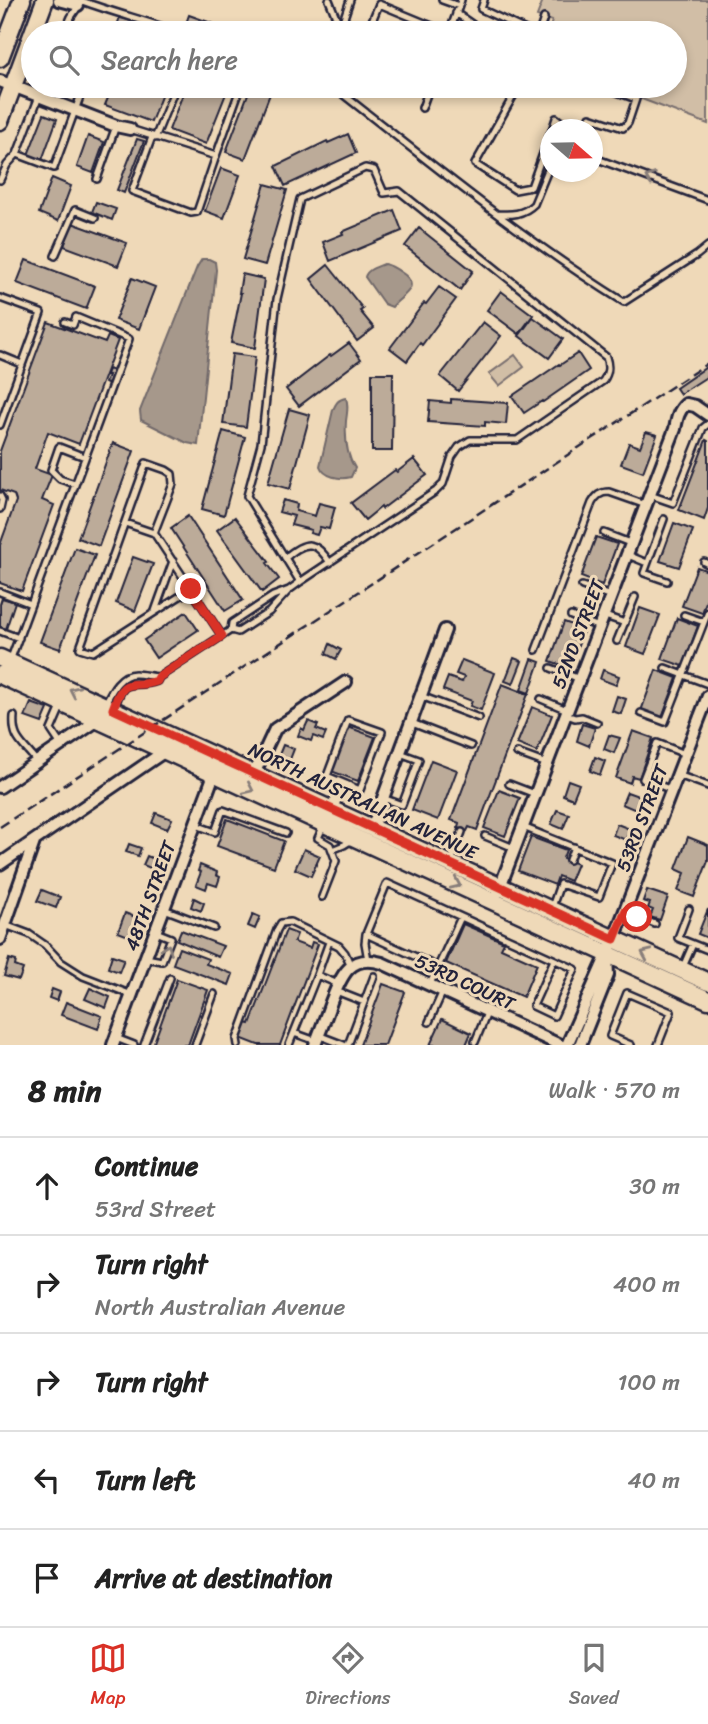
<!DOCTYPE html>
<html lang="en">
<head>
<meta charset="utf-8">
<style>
	:root { --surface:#fff; --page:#f2f2f2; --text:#222; --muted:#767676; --line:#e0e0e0; --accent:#d93025 }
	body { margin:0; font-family:Sriracha,sans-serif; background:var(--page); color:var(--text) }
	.compass { position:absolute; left:540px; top:119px; width:63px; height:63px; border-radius:50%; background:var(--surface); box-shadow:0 4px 10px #0003; rotate:110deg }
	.stop { position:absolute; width:21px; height:21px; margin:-16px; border:5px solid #d93025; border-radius:50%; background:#fff }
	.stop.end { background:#d93025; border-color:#fff; box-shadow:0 2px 7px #0008 }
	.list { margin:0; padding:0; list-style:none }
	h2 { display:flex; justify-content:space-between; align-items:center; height:91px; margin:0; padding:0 28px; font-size:30px }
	h2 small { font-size:23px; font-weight:400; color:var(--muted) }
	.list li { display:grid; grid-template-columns:46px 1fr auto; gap:21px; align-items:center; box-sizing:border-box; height:98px; padding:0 28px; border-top:2px solid var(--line) }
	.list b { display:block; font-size:26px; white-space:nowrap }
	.list p { margin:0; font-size:23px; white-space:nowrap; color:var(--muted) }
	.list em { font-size:23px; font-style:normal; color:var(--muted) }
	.icon { flex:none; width:38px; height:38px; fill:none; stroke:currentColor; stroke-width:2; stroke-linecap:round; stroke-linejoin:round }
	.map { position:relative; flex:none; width:708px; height:1045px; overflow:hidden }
	.search { position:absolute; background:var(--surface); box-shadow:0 4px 10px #0003; left:21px; right:21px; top:21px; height:77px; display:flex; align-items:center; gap:18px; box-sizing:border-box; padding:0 24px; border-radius:38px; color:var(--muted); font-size:26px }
	.sheet { height:581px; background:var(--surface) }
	nav { display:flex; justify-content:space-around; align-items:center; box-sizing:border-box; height:98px; border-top:2px solid var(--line); background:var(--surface); font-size:19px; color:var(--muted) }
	nav a { display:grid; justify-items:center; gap:4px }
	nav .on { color:var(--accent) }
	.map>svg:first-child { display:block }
</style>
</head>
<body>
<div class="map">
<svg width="708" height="1045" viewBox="0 0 708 1045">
	<rect width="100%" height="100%" fill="#efd9b8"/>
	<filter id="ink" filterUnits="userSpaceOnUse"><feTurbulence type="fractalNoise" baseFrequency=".0143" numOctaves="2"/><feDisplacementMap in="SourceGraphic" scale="14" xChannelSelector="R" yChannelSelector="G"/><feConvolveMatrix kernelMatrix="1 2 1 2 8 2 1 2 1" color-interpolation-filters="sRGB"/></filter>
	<g filter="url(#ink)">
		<!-- green -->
		<path fill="#d1bea6" stroke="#7a7070" stroke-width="2" d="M543,0H708V124L607,86H675V33H548L552,21L537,16Z
			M515,355L524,367L499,386L489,374Z"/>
		<!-- water -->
		<path fill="#a6988b" stroke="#71696b" stroke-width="2" d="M202,259H209L215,262L216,270L198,445L187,443L141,420L140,411L197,267Z
			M384,264C392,265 398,270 405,275C421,289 400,296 392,307L384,304L365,277C367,269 377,267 384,264Z
			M346,398C349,406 347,412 346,421C345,437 346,455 355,468L351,477C340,480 324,477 320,466L333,410C336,403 338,399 346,398Z"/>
		<!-- building -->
		<path fill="#bcab99" stroke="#22223b" stroke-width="2" d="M189,15L239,33H195L184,29Z
			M120,17L136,23L132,33H121L115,31Z
			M135,26L155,33H132Z
			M113,86H165L151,122L105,105Z
			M186,86H229L206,144L169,130Z
			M251,86H273L245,159L226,152Z
			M44,114L57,119L42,160L28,155Z
			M348,134L356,153L285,186L276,166L327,141L328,143Z
			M88,136L104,142L93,173L77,167Z
			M137,139L144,141L124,193L117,190Z
			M221,168L240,175L224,218L205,211Z
			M52,178L71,186L58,221L39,213Z
			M265,184L287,190L265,265L243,259Z
			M96,202L116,209L112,220L92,212Z
			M394,210L402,231L330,261L323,242L343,234L342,232Z
			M72,223L127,243L118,266L64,246Z
			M419,228L473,271L460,290L405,246Z
			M26,260L95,286L86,309L17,283Z
			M328,265L363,309L360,311L374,328L357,341L311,279Z
			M242,274L264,279L255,348L231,343L241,293H239Z
			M132,278L155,287L139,329L115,320Z
			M439,287L456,299L422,345L420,343L407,361L390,348L424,303L426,304Z
			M501,291L533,315L519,334L487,310Z
			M533,317L563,339L549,358L519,336Z
			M48,322L105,343L108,336L118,340L79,444L48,432L35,469L52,475L42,500L54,505L22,591L0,583V545L16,501L14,495L0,490V451Z
			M483,322L501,336L458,391L440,376Z
			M349,343L361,359L299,406L286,389L330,355L331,356Z
			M578,353L589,370L543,402L542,401L524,413L512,396L559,364L560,365Z
			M232,354L255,357L246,427L223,424Z
			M708,366V376L680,394L676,388Z
			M108,369L114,371L109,385L105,383L108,375H106Z
			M372,373H393L392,451H372Z
			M451,399L508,403L506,424L485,422V426L428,422L430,401L451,403Z
			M289,409L310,415L290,489L268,483Z
			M223,431L245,437L224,515L202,509Z
			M646,432L657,435L643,472L621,464L629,443L640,447Z
			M706,440L708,441V508L704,520L679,510Z
			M113,443L134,451L99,546L78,538Z
			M414,459L427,475L382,509L381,507L365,520L351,503L395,470L397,472Z
			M283,500L297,504L296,511L315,516L319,503L335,507L329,529L320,527L317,535L310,533L311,530L291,525L294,516L279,512Z
			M188,516L243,600L225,611L171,528Z
			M235,517L269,562L267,563L279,579L262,592L217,530Z
			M674,523L693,530L679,567L660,561Z
			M596,537L617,544L602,585L581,577Z
			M75,548L95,555L60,649L40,642Z
			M133,557L153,564L135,611L116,603Z
			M697,567L708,571V596L702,613L682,606Z
			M2,598L15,602L6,629L0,627V604Z
			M640,608L660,615L645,654L626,647Z
			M186,612L198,630L156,658L144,640Z
			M677,618L698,626L683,666L662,659Z
			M564,622L584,629L570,668L550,661Z
			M330,644L341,650L336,659L326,654Z
			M514,658L522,661L513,684L505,681Z
			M532,659L540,662L529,693L521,690Z
			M462,660L495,673L481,710L470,706L472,701L443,690L448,677L462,682L464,677L456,674Z
			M603,670L619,676L616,685L600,679Z
			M656,670L677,678L662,718L641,711Z
			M502,684L528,694L477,830L469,827L467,831L458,828L459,823L451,820Z
			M617,696L626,699L621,714L612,711Z
			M31,703L48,709L42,723L25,717Z
			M532,707L552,715L537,752L517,744Z
			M308,721L318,725L316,729L326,733L323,740L313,736L311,741L298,736L301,728L304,730Z
			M582,724L595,728L589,746L577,741Z
			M348,727L375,737L358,781L331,771Z
			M633,731L653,738L639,778L632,776L630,783L616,778Z
			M609,735L620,738L614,753L604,749Z
			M283,745L294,749L287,767L276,762Z
			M595,757L605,761L600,775L590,771Z
			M431,760L457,770L438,820L412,810Z
			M568,780L579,784L573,799L563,795Z
			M499,790L520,798L505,836L484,828Z
			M627,792L641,797L636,810L622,804Z
			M557,810L569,814L563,829L551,824Z
			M156,813L172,819L167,829L152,823Z
			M227,819L284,841L274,867L217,846Z
			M617,824L630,829L626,840L613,835Z
			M531,837L566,850L563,858L577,864L570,881L558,876L555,885L518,871Z
			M688,837L708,845V861L694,897L678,891L685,873L676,869Z
			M129,844L141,848L138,856L126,852Z
			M304,849L320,856L311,876L295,869Z
			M156,854L166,858L160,872L143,865L147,856L154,859Z
			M200,865L217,872L216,875L220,877L217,886L208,883L206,889L196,885L201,872L198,871Z
			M42,890L60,897L56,908L37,901Z
			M647,890L668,897L660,920L650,917L653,910L648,908L650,903L643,901Z
			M194,898L204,903L201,911L191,907Z
			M708,909V938L698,934Z
			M125,913L138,918L131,937L118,932Z
			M253,914L260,917L255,929L248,926Z
			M463,924L504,942L501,948L537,964L523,997L446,963Z
			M181,930L223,946L218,957L177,940Z
			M286,930L297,934L294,942L310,948L312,942L318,944L280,1045H258L240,1038L246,1023L250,1024Z
			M179,948L208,959L206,964L233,974L229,985L173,964Z
			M112,955L124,959L119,972L108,968Z
			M9,959L16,961L15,966L23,969L19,980L4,976Z
			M177,979L208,990L188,1045H153Z
			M383,984L405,992L385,1045H360Z
			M90,988L110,997L106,1008L85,999Z
			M52,989L60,992L57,1001L49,998Z
			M66,1002L102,1016L98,1029L61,1015Z
			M442,1019L471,1033L466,1045H430Z"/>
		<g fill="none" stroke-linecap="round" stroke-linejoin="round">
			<!-- service casing -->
			<g stroke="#22223b" stroke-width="10">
				<path id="service" d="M329,0L340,27
					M442,0L459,6L461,0
					M484,0L481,9L532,33
					M456,13L479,29L489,33
					M64,33L71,17L82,1C114,13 148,21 180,33
					M339,33L350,0
					M367,33L379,4L449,33
					M449,33L459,6
					M539,33L544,18
					M334,86L340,92C432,164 524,240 624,302L697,255L708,246
					M519,86L475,164L515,190L531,187L550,134
					M422,108L430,86
					M130,129L216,156L241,86
					M552,130L556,118L569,128L575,130
					M585,130L590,117L623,128L628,123L636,99L601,86
					M152,137L132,191L191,213L197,212L216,156
					M155,138L176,86
					M17,154L54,168L84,86
					M592,157L708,200
					M97,179L116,126
					M0,180L7,165L17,154L43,86
					M497,214C511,215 523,215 534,204L550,165
					M55,256L75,210L95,218
					M0,298L41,313L0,425
					M0,355L22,364
					M75,484L60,479L51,470L59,447L85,457
					M650,495L673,503L703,428L708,424
					M0,496L2,500L0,509
					M664,519L644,573L667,581
					M125,523L154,533
					M604,533L630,543
					M628,555L647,563
					M285,558C305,541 315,539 330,563
					M704,562L708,564
					M582,586L611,596
					M191,589L93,652L80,648L146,463L166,470L172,474L173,484L154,533L222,636
					M0,592L31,604
					M155,611L173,561
					M684,615L704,622
					M571,616L599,627
					M605,616L625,623
					M231,630L232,623L273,596L289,590
					M0,631L19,638
					M617,641L635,597
					M536,650L592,503C596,496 600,492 609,492L646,505
					M10,661L129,339L76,317L73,325L65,322
					M551,668L580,679
					M665,668L708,684
					M421,696L479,718
					M541,699L567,710
					M106,702C112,690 120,674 135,674C143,674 151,677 159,677
					M61,707L51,730L61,745
					M114,709C125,673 131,690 157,681L159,677L231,630L238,632L269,612L289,590L300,582L436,491L443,484L452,457L459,447L470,440H517L603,381C609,373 609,366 606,357L399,191L384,193L374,170L365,168L300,199L277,299L261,444L247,496L300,582
					M641,713L665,722L708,612
					M567,715L575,718L582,717L597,723
					M14,716C12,741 23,743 36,761
					M348,720L382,732L360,790L327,776Z
					M412,723L471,746
					M517,753L547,764
					M678,775L708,786
					M509,784L535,794
					M672,790L643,779L657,743L685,754
					M383,798L402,805L419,760L400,753
					M331,805L341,782
					M333,807L336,805L346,784
					M196,825L215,832L223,810L286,833
					M523,827L612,863L599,897L560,884L552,907
					M485,836L514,848
					M332,850L344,845L352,840
					M569,860L574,847
					M451,862L462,832
					M322,897L336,861L330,845L318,838L324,825
					M164,909L214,928
					M689,909L678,938L708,950
					M625,912L655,924
					M5,925L29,934L45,945L61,962L83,976L132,995
					M366,934L438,967
					M146,958L162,961L171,938L156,932
					M368,960L365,943L366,934L387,883L575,969L554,1016L533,1006L554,960
					M683,967L693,944
					M317,975L329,942
					M430,984L461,917
					M336,991L364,1002
					M429,1022L443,991
					M294,1033L316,1041
					M318,1035L344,1045
					M116,1038L134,1045
					M475,1042L487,1013
					M144,1045L170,978
					M195,1045L214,994
					M238,1045L237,1039L277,930L281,923L290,922L339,946L345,953L351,966
					M289,1045L317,975L338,984
					M348,1045L374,976
					M631,1045L610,1036L627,993L671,1012L658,1045"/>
			</g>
			<!-- minor casing -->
			<g stroke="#22223b" stroke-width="16">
				<path id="minor" d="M59,0L78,5
					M0,81L116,126L130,129
					M254,774L275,729L346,682
					M0,787L98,720
					M372,828L445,630
					M0,864L168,749
					M498,892L675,429C677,419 678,411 686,404L695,406L708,415
					M0,939L34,842
					M113,1045L216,769
					M315,1045C320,1031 326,1017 331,1002C341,977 349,953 382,963L560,1045
					M567,1045L614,939L708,696
					M580,1045L608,975L607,956"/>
			</g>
			<!-- secondary casing -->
			<g stroke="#22223b" stroke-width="21">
				<path id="secondary" d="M0,58L22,0
					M0,121L45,0
					M0,658C236,765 472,874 708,982
					M0,675L708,1000"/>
			</g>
			<!-- service -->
			<use href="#service" stroke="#efd9b8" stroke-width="5"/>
			<!-- minor -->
			<use href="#minor" stroke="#efd9b8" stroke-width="10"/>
			<!-- secondary -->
			<use href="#secondary" stroke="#efd9b8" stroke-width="16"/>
			<!-- rail -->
			<path stroke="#22223b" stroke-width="2.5" stroke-dasharray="10 5" stroke-linecap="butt" d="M0,827L708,363"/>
		</g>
		<!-- one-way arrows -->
		<defs><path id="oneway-chevron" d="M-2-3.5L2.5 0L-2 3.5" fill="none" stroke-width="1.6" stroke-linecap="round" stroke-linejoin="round" transform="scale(1.75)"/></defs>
		<g stroke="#887e7a">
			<use href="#oneway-chevron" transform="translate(650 178) rotate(-160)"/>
			<use href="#oneway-chevron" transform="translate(74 691) rotate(-155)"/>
			<use href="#oneway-chevron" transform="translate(249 789) rotate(25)"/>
			<use href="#oneway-chevron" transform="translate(456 884) rotate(24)"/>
			<use href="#oneway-chevron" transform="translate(167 949) rotate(-69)"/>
			<use href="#oneway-chevron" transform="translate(646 954) rotate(-156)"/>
		</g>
	</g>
	<g fill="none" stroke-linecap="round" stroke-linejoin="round" filter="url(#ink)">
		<!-- route -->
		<path stroke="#d93025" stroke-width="9" d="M191,589L222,636L159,677L157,681C131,690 125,673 113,709L614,939L625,912L637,917"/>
	</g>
	<g text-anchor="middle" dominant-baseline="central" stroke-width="6" stroke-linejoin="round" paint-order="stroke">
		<!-- street labels -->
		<g font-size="19" fill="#22223b" stroke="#efd9b8">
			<text transform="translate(578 634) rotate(-69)">52ND STREET</text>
			<text transform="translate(363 801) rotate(25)">NORTH AUSTRALIAN AVENUE</text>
			<text transform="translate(642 818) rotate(-69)">53RD STREET</text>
			<text transform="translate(150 896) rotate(-70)">48TH STREET</text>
			<text transform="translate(465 982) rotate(25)">53RD COURT</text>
		</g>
	</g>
</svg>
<svg class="compass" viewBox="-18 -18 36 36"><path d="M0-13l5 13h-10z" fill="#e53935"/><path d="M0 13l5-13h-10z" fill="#767676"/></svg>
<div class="stop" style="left:637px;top:917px"></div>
<div class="stop end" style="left:191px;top:589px"></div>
<div class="search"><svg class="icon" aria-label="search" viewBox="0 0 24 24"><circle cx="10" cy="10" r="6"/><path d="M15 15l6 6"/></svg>Search here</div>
</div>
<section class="sheet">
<h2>8 min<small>Walk · 570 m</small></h2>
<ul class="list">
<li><svg class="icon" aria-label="ahead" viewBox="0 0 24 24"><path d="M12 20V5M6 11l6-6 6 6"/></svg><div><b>Continue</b><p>53rd Street</p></div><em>30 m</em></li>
<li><svg class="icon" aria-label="right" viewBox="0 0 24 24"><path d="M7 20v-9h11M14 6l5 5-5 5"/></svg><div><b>Turn right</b><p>North Australian Avenue</p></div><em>400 m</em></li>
<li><svg class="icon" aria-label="right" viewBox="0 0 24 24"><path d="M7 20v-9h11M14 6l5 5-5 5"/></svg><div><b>Turn right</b></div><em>100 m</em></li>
<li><svg class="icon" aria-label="left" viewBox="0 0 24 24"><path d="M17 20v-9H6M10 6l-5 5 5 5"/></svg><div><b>Turn left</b></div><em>40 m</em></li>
<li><svg class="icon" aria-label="arrive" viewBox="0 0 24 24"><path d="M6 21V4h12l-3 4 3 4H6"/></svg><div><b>Arrive at destination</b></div></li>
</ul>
</section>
<nav>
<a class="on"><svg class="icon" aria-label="map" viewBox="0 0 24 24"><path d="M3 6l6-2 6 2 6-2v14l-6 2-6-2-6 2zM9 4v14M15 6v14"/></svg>Map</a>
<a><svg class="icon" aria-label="directions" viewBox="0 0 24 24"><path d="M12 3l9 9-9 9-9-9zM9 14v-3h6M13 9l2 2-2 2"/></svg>Directions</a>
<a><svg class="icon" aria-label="saved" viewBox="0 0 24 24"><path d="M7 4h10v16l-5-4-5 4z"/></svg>Saved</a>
</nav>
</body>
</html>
